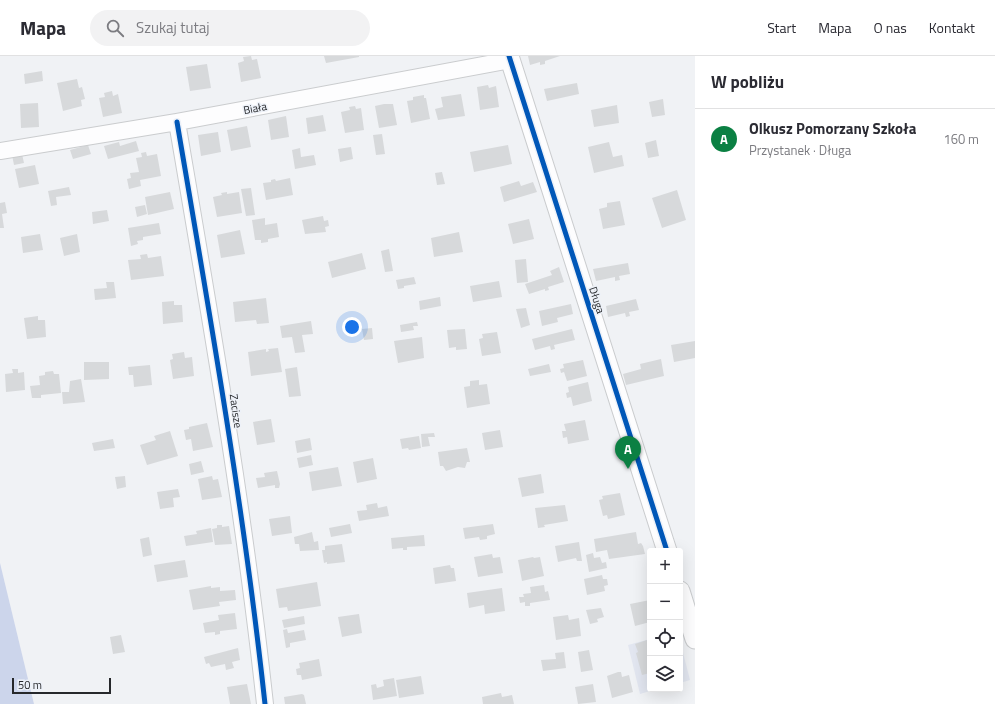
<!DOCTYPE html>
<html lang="pl">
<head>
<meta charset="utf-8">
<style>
	:root { --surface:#fff; --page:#f2f2f3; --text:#2b2b33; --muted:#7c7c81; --line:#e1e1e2; --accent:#0b8043 }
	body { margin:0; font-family:"Titillium Web",sans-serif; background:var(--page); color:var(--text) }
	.controls { position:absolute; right:12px; bottom:12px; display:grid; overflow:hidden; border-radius:4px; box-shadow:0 4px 16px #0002 }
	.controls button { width:36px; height:36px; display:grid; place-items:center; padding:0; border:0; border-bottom:1px solid var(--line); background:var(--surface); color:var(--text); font:20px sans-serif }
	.scale { position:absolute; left:12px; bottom:10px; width:99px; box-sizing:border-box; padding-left:4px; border:2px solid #26282b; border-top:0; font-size:11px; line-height:14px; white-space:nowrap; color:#26282b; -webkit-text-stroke:3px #edf1f8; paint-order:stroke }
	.you { position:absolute; left:352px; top:271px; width:14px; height:14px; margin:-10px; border:3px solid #fff; border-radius:50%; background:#1a73e8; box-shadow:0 0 0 6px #1a73e833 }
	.badge { display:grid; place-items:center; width:26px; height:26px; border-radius:50%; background:var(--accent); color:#fff; font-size:13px; font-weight:700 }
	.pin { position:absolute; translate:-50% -33px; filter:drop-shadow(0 1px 2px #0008) }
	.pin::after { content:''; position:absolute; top:21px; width:14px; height:12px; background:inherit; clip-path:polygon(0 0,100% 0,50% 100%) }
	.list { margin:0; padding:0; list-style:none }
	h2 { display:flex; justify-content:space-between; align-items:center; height:52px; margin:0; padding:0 16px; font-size:17px }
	h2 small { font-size:13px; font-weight:400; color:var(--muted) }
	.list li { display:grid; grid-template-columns:26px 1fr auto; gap:12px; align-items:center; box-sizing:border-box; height:60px; padding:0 16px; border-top:1px solid var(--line) }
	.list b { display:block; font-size:15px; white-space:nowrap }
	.list p { margin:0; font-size:13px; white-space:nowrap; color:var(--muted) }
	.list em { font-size:13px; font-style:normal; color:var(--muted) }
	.icon { flex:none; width:22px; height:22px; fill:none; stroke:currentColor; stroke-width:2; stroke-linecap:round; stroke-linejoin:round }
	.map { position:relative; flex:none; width:695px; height:648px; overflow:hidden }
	header { display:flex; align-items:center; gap:24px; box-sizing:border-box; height:56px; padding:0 20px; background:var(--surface); border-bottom:1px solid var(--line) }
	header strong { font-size:19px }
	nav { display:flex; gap:22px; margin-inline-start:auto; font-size:14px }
	.search { width:280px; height:36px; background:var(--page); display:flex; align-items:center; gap:10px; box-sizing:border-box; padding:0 14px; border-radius:22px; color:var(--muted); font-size:15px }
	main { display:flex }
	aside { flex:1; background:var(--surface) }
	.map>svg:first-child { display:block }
</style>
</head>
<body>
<header>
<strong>Mapa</strong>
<div class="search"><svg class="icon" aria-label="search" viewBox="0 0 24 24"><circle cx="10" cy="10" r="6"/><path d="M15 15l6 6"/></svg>Szukaj tutaj</div>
<nav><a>Start</a><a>Mapa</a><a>O nas</a><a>Kontakt</a></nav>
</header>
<main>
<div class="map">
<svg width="695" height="648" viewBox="0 0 695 648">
	<rect width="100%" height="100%" fill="#f0f2f5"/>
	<!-- built -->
	<path fill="#e2e6f0" d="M650,583V633H657L640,638L628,589Z
		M680,585L690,624L680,627Z"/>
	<!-- green -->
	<path fill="#ccd5eb" d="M0,507L34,648H0Z"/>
	<!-- building -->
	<path fill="#d7d9db" d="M251,0L252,4L257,3L261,22L241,26L238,7L244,5L243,1Z
		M324,0H359V1L326,7Z
		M528,0H560L545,5V8L540,9V6L530,9Z
		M207,8L211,32L190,35L186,11Z
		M42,15L43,25L25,28L24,18Z
		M77,23L79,32L82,31L85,43L81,44L82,50L63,55L57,27Z
		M577,27L579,38L547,45L544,33Z
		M488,29L489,32L496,30L499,51L480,54L477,31Z
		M112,35L113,40L118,38L122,57L103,61L99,42L105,41L104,37Z
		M461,38L465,60L438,64L435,53L443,51L441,41Z
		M424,39V42H426L430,63L411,67L407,45L413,44V41Z
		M663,43L665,59L652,61L649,46Z
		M38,47L39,71L21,72L20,48Z
		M384,48H393L397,69L379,72L375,50Z
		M617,49L619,67L594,71L591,54Z
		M355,50L356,53L361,52L364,74L345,77L341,56L350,54L349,51Z
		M323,59L326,75L308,78L306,62Z
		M286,60L289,81L271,84L268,64Z
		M247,70L251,91L231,95L227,74Z
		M218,76L221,96L201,100L198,79Z
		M382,78L385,98L376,99L373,79Z
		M656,84L659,100L648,102L645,87Z
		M136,85L139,95L108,103L104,90L119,86L120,90Z
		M609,86L613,101L622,99L624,110L594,117L588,91Z
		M88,89L91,98L73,103L70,94Z
		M508,89L512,108L474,116L470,96Z
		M351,91L353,103L340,106L338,93Z
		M300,92L301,101L314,99L316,109L295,113L292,94Z
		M146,96L147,100L157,98L161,120L140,124L141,130L129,133L127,123L131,122L130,117L139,116L136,102L142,101L141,97Z
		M22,98L24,107L14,109L12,99Z
		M35,109L39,128L19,132L15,113Z
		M442,116L445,128L437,129L435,117Z
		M290,122L293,139L266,144L263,127L271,126V124L275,123L276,125Z
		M519,125L521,130L533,126L537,136L504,146L500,131Z
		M69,131L71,139L56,141L57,149L51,150L48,135Z
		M251,132L255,159L246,160L241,133Z
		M677,134L686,164L662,172L652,142Z
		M170,136L174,153L148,159L145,141Z
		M227,136V138L239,136L242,157L217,161L213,141L222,139L221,137Z
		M620,145L625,169L603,173L599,153L607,151V147Z
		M5,146L7,157L2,158L4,172H0V147Z
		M145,149L147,158L137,161L135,151Z
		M107,154L109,165L93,168L92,156Z
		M323,160L324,165L328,164L329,170L325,171L326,176L305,178L302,164Z
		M265,162V169L277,167L279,181L268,183V186L261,187V184H255L252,164Z
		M529,163L534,183L513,188L508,168Z
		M159,167L161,178L143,181V184L137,185L138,188L131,190L128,172Z
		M240,174L245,198L221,202L217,179Z
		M459,176L463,196L434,201L431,182Z
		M40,178L43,194L23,197L21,181Z
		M77,178L80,196L64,200L60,182Z
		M389,193L393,215L385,216L381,195Z
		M362,197L366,213L332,222L328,206Z
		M147,198L148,202L161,200L164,220L131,224L128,204L141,203L140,199Z
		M526,203L528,226L517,227L515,204Z
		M628,207L630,218L619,220L620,224L615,225V221L596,225L593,213Z
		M559,211L564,226L548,231L549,234L545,235V233L529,238L525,228L552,219L550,215Z
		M414,221L416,228L404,230V232L398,233L396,224Z
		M499,225L502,241L473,246L470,230Z
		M106,226H114L116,242L95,244L94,233L107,232Z
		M440,241L441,250L420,254L419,245Z
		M266,242L269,267L257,268L256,264L235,266L233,246Z
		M636,243L639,254L629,256L630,260L626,261L625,257L608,261L606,250Z
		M174,245V249H182L183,266L163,268L162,246Z
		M571,248L573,258L557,262L558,266L542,270L539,255Z
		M526,252L530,269L521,272L516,253Z
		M38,260V264H45L46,281L27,283L24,262Z
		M311,265L313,278L302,279L305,296L295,297L292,281L282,282L280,270Z
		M417,266L418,270H413L414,274L401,276L400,269Z
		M372,272L373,283L364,284L362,273Z
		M465,273L467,293L456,294V291L449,292L447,274Z
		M572,273L575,284L554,289L555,293L551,294L550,290L535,294L532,283Z
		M497,276L501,297L482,300L479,283L483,282L482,278Z
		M422,281L424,302L398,307L394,285Z
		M695,285V302L674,306L671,289Z
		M278,292L282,316L251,320L248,296L266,293V296L269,295L268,293Z
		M184,296L185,302L192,301L194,320L173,323L170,304L173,303L172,298Z
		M661,303L664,320L626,329L623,318L641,313L640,308Z
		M583,304L587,320L567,325L564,316L561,317L560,313L564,312L563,308Z
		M84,306H109V323L84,324Z
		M549,308L551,316L530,320L528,313Z
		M150,309L152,329L134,331L133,319H129L128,311Z
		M297,311L301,340L289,341L285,313Z
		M12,313H18V317L24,316L25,334L6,336L5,318L13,317Z
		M53,315L54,318H59L61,337L41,339V342H32L30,330L40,329L39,320L45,319V316Z
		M81,323L85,346L63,348L62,336H69L70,325Z
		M479,324V329L487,328L490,348L467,352L464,331L470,330V325Z
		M588,326L592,345L573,350L571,341L567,342L566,337L569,336L568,331Z
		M271,363L275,386L257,389L253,366Z
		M585,364L589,384L568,388L567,381L563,382L562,375H566L564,368Z
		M207,367L213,391L193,395L191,383L186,384L184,374L189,373V371Z
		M500,374L503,391L485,394L482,377Z
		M170,375L178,400L147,409L140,389L156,384L154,380Z
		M434,377L435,381H428L430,390L422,391L421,378Z
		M419,380L421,392L409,394L408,392L402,393L400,383Z
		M310,382L312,394L297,397L295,385Z
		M113,383L115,392L94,395L92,387Z
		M467,392L470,406H467L465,412L458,411L446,415L443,410H440L438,396Z
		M311,399L313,409L299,412L297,402Z
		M373,402L377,423L357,427L353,406Z
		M201,405L204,416L191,419L189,408Z
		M338,411L342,430L312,435L309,416Z
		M277,415L280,428L279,432H275V429L258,432L256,422L265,421L264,417Z
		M541,418L544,437L522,441L518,422Z
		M125,420L126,431L117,433L115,421Z
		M212,420L213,424L218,423L222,441L202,444L198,423Z
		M178,433L180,441L173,442L174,451L160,453L157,436Z
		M620,437L625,459L608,463L607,459L603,460L599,444L603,443L602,440Z
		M377,447L378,452L387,450L389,460L359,465L357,455L367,454L366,449Z
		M565,449L568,465L544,469L545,471L538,472L535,452Z
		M290,460L292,477L272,480L269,463Z
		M350,468L352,477L331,481L329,472Z
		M493,468L495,478L487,480V483L480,484L479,481L465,483L463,472Z
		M217,469H222V471L229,470L232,488L215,489L212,473L217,472Z
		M211,472L213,486L186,490L184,480L197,478L196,475Z
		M312,476L314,486L318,485L319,494L300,495L299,488H295L294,481Z
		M636,476L638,488L641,487L643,490L645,498L609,503L607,494L596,496L594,483Z
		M424,479L425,490L407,491V494H403V492L392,493L391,482Z
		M149,481L152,499L143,501L140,483Z
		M579,486L582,505H577L576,502L558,506L555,490Z
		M342,488L345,506L327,508V506L324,507L322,494H325V490Z
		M593,497L594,502L600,501L602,507L606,506L607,512L589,516L586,499Z
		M492,498L493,502L500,501L503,517L478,521L474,501Z
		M533,501L534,502L540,501L544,520L522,525L518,504Z
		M185,504L188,521L157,526L154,509Z
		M450,509L451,512H454L456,525L435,528L433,512Z
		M602,519L603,523H607L608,529L604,530L605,535L587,539L584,523Z
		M317,526L321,550L288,555L287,551L279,552L276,533Z
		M544,529L545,536L548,535L550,544L530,547V550H525V546L520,547L519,541H524L523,538L531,537L530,531Z
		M211,530V532L220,531V535L235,534L236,544L219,546L220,550L193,554L189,534Z
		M502,532L505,555L485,558L484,549L469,552L467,537Z
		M650,544V566L635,570L630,548Z
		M601,552L604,561L597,563L598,566L590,568L586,554Z
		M235,557L237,573L220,575V578L215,579V576L205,577L203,567L219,564L218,559Z
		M359,558L362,577L342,581L338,561Z
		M568,559L569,564L579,562L581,580L556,584L553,561Z
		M304,560L305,568L284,572L282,564Z
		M287,573L288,577L304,574L306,584L290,587V591L286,592L283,574Z
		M121,579L125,596L113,598L110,581Z
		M650,583V617L642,619L636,597L638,596L635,588Z
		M238,592L240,604L232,606L234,612L226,614L225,608L211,611L209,607L206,608L204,601Z
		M589,594L593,614L581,616L578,596Z
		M564,596L566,612L543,615L541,604L556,603L555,597Z
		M319,603L322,620L302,624L301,619H297L296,613L300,612L299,607Z
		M618,616H621L622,621L629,619L633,636L612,642L607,620Z
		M421,620L424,638L399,642L396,624Z
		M394,622L397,640L373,644L371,629L376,628L377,632L384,630L383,624Z
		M247,628L251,648H230L227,631Z
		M593,628L596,646L578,648L575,631Z
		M501,637L502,641L512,639L514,648H483L482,641Z
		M302,638L304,639L306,648H285L284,641Z"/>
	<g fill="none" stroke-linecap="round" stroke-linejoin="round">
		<!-- minor casing -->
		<g stroke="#caccce" stroke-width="18">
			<path id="minor" d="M177,66C210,260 244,453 265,648
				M0,95L177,66L510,4"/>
		</g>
		<!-- tertiary casing -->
		<g stroke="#caccce" stroke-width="21">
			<path id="tertiary" d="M509,0L667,495
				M680,535L695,583"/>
		</g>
		<!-- minor -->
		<use href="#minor" stroke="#fdfdfe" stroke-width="16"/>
		<!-- tertiary -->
		<use href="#tertiary" stroke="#fdfdfe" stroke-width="19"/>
		<!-- cycleway casing -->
		<g stroke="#edf1f8" stroke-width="8">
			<path id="cycleway" d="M509,0L667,495
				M177,66C210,260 244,453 265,648"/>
		</g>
		<!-- cycleway -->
		<use href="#cycleway" stroke="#0057b8" stroke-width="5"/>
	</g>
	<g text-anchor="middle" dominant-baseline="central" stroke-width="3" stroke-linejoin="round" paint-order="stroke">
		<!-- street labels -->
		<g font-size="11" fill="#26282b" stroke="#edf1f8">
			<text transform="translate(255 52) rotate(-11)">Biała</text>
			<text transform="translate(597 244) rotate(72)">Długa</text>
			<text transform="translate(236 355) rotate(82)">Zacisze</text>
		</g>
	</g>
</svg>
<div class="controls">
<button>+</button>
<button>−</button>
<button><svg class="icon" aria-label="locate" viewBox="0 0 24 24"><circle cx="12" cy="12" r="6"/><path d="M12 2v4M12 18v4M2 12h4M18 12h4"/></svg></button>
<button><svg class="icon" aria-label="layers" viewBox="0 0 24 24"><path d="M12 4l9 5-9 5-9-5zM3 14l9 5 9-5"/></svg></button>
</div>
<div class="scale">50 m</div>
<div class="you"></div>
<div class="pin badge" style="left:628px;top:413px">A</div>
</div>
<aside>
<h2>W pobliżu<small></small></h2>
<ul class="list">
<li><span class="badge">A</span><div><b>Olkusz Pomorzany Szkoła</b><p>Przystanek · Długa</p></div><em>160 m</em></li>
</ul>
</aside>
</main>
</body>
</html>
